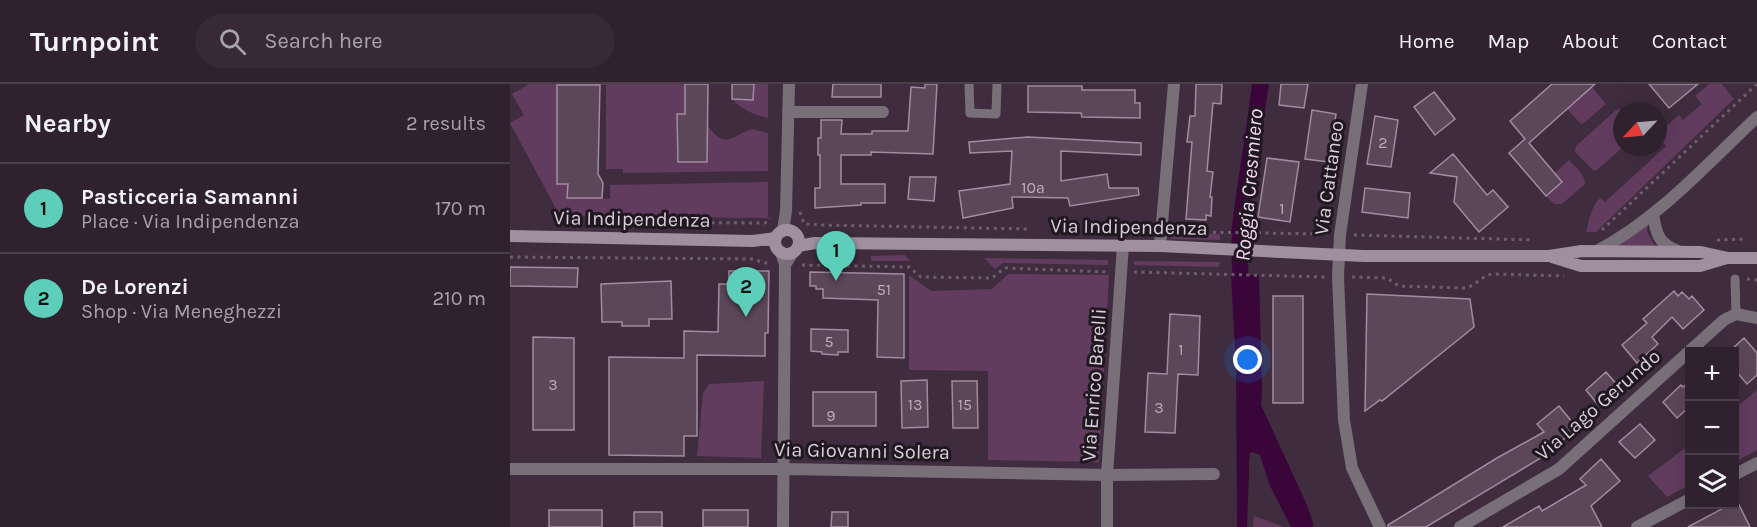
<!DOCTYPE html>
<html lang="en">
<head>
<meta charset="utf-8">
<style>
	:root { --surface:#2f212e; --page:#372936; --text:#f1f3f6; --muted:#a7a3aa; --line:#4a3e4a; --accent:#5dceb9 }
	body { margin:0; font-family:Karla,sans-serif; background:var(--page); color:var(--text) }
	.controls { position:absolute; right:18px; bottom:18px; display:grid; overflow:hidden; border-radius:0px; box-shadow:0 6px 24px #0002 }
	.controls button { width:54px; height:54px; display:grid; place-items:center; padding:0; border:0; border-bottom:2px solid var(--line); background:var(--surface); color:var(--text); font:30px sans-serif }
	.compass { position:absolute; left:1103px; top:18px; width:54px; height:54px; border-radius:50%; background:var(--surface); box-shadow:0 6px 24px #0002; rotate:244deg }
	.you { position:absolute; left:738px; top:276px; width:21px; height:21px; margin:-15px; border:4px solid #fff; border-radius:50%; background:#1a73e8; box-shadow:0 0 0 9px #1a73e833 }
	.badge { display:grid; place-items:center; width:39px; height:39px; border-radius:50%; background:var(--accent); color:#111; font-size:20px; font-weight:700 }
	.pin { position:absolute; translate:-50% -50px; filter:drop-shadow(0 2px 3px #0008) }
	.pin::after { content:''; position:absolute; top:32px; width:21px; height:18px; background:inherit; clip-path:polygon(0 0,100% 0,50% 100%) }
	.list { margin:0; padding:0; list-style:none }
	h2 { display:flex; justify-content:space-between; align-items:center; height:78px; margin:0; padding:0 24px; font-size:26px }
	h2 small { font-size:20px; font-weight:400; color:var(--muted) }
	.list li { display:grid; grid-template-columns:39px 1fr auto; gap:18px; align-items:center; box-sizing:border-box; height:90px; padding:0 24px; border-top:2px solid var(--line) }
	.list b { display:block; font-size:22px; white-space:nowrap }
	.list p { margin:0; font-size:20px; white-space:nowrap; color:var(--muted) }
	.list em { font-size:20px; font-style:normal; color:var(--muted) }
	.icon { flex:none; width:33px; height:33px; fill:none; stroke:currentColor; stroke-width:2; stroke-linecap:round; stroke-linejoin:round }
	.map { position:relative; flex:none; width:1247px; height:443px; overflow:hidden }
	header { display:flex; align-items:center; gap:36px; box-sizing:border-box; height:84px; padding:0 30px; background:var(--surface); border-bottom:2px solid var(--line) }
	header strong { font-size:28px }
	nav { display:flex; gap:33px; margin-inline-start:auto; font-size:21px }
	.search { width:420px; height:54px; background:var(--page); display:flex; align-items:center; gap:15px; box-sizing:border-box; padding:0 21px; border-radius:33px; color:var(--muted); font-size:22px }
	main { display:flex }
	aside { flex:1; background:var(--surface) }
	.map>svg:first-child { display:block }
</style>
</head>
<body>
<header>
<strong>Turnpoint</strong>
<div class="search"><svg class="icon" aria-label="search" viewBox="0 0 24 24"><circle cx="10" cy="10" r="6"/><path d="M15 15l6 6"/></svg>Search here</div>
<nav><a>Home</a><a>Map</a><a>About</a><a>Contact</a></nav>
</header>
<main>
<aside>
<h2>Nearby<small>2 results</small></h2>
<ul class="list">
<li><span class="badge">1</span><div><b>Pasticceria Samanni</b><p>Place · Via Indipendenza</p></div><em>170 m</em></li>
<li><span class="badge">2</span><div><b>De Lorenzi</b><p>Shop · Via Meneghezzi</p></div><em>210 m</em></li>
</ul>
</aside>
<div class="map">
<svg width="1247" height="443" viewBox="0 0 1247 443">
	<rect width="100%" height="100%" fill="#3f2c3e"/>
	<!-- green -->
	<path fill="#613c5f" d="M19,0H175V30H168V78H197V41C216,66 219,53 242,45L258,49V87L113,89V85H96V1H48L47,100H58L57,114L100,115V101L258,98V134L50,132L0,39L14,31L2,10Z
		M244,0H258V34C244,31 232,26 222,15L243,16Z
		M1199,0H1212L1224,15L1086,148H1076C1079,136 1081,123 1090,114L1095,118L1156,62L1148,53V49L1169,31L1173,36L1192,20L1185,12Z
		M1082,3L1096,20L1074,39L1071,40L1057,25Z
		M1109,25L1112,29L1113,63L1087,86L1084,87L1065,68L1066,62L1106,26Z
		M1059,76C1065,83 1075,90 1075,100L1052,120H1044L1036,112L1052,98L1045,89Z
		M1138,138L1137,148L1144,160L1143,162L1109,161Z
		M660,149L710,150V156L660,155Z
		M395,171L400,177H361V172Z
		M474,174L598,176V181L493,179L485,185Z
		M624,177L710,178L709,183L624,181Z
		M498,190L599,191L589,378L478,376V287L399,286V191L421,207L482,205Z
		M254,297L251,374L187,372L193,309L199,300Z
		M1247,306V366L1225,378V324Z
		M1179,361V401L1157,413L1138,392Z
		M744,432L774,443H743Z"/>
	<!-- water -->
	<path fill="#3a0539" d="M742,0H759L736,149H721C727,99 736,50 742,0Z
		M721,191H749L752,307L751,321L796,419L804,441L801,443H781L760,402L750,371L742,368L735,372V374L739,381V389L737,443H727L726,283Z"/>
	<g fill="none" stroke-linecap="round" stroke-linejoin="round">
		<!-- stream -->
		<path stroke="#3a0539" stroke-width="5" d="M736,384L738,364"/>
		<!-- canal -->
		<path stroke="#3a0539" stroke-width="16" d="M732,214L729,162L733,129"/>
	</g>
	<!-- building -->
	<path fill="#5c475a" stroke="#a28ba0" stroke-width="1.5" d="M175,0H198L197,78H168L167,30H175Z
		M222,0H244L243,16L222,15Z
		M323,0H371V13H322Z
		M415,0H427L423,70L361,68V71H331V100H375V119H351V121L305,124V104H310V71H308V54H311V36H332L331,50H362V47H398L401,3L415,4Z
		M686,0H712L711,20L703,19L697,87L703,88L700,113H702L701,132L696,131V136L676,135L682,58H677L680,32H685Z
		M771,0H798L794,24L769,21Z
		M1042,0H1085L1019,59L1052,98L1036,112L999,69L1015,55L1000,37Z
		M1139,0H1188L1159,24Z
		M47,1H90L88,90L93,99L92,114H57L58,100H47Z
		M518,2H572V6H625V19H630V34L572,33L571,29L518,28Z
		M924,8L945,35L925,51L904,23Z
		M802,26L826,30L819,78L795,75Z
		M865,32L888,36L881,83L857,80Z
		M518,53L631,59V71L551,67V97L597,90L599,104H628L629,111L560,122L558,114L502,113L503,124L453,134L449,107L500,100L502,67L460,69L459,58Z
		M943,70L977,111L983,106L998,123L969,148L944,118L947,93L920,89Z
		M757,74L789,78L780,138L748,133Z
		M400,93H426L424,117L398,115Z
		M855,104L900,109L898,134L852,128Z
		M0,183L68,184L67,203L0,202Z
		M219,187H259L258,249H255V272L187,271V352H174V372L99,371V273L174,274V247L208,248L209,200H219Z
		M300,188L394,190V274L367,273L368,216L313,214V205H306V202H300Z
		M161,197L162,235H139V242H112V238H92L91,200Z
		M1164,207L1168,212L1172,208L1179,215L1182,212L1194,226L1173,245L1162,233L1142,253L1148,260L1127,279L1112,261L1137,239L1133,235Z
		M857,210L960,215L964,243L872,317L870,316L855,327Z
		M763,212H793V319H763Z
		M660,230L690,232L688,291L668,290L665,349L635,348L638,289L657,290Z
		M301,245L338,246V268H328V271L312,270V268L301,267Z
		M23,253L64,254V346H23Z
		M1234,254L1247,269V291L1237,300L1224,285V267L1222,265Z
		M1096,288L1110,304L1089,322L1076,306Z
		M417,296L418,343L392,344L391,297Z
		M442,297H467L468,344H443Z
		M1179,298V323L1167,334L1153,318L1171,301L1173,303Z
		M303,308H366V342H303Z
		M1049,322L1067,344L1034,372L916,443H878V441L987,374L1034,348L1027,340Z
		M1130,340L1145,356L1125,374L1109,358Z
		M1091,375L1110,397L1081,422L1092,443H993L1029,422L1032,427L1076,401L1070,395Z
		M1227,417L1240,443H1178L1221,420H1224Z
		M39,426H92V443H39Z
		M193,426H238V443H193Z
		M124,428H152V443H124Z
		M322,428H338V443H321Z"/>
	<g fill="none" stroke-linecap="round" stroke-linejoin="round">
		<!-- path -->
		<path stroke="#6e5d6d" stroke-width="3" stroke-dasharray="3 4.5" stroke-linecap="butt" d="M290,128L294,140L310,141L520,145
			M89,138L255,139L260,134
			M1092,146L1247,0
			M688,148L817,150
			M844,151L1024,156
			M1207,156L1234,155
			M0,173L244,175L251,178L261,180
			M292,181L399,183L411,193L482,194L495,184L599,188
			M624,188L815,193
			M842,193L877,194L889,202L956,204C966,201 972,192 982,190L1054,192
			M1237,195L1247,196"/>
		<!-- lane -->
		<path stroke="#796f78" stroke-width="9" d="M459,0L460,29L486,30L487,0
			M1225,195L1226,230"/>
		<!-- street -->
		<path stroke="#796f78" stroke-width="12" d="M852,0L830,151L828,193L834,336L842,384L870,443
			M278,28H373
			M1143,130C1146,149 1148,160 1168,167
			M273,147L276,127L279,0
			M650,162L664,0
			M1087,167C1148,135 1197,80 1247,33
			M271,168L275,181L273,443
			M275,181L283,168
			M0,385H275L597,391L704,390
			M1224,391L1247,379
			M597,443V391L613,161
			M950,443L1049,385L1214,236L1226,230L1247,234
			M1127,443L1180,415"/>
		<!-- secondary -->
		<path stroke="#a0909f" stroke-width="12" d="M265 158a12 12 0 1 1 24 0a12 12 0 1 1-24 0Z
			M0,152L243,157L266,154
			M288,162L305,159L650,162L854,172H1039L1072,167L1191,168L1218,174H1247
			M1042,173L1071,182H1190L1217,174"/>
	</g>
	<g text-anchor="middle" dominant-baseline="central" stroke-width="6" stroke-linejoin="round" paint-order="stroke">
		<!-- number labels -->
		<g font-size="16" fill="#baacb8">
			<text x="873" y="58">2</text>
			<text x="523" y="103">10a</text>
			<text x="772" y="124">1</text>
			<text x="374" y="205">51</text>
			<text x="319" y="257">5</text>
			<text x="671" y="265">1</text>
			<text x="43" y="300">3</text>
			<text x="405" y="320">13</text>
			<text x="455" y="320">15</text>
			<text x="649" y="323">3</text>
			<text x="321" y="331">9</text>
		</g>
		<!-- street labels -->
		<g font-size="20" fill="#d9cdd8" stroke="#201820">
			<text transform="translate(819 94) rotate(-82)">Via Cattaneo</text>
			<text transform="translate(122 135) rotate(1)">Via Indipendenza</text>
			<text transform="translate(619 143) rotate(1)">Via Indipendenza</text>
			<text transform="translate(584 301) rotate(-86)">Via Enrico Barelli</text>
			<text transform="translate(1088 321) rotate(-41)">Via Lago Gerundo</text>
			<text transform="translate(352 367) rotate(1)">Via Giovanni Solera</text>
		</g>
		<!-- water labels -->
		<g font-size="21" font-style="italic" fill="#f8d7f5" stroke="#201820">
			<text transform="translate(739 101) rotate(-85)">Roggia Cresmiero</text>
		</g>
	</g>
</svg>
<div class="controls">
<button>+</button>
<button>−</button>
<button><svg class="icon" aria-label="layers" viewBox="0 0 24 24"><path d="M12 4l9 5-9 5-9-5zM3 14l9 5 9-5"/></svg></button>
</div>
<svg class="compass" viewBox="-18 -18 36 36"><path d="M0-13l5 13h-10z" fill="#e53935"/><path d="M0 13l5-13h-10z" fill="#a7a3aa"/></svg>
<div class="you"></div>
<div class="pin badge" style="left:326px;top:197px">1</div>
<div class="pin badge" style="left:236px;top:233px">2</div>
</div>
</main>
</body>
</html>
